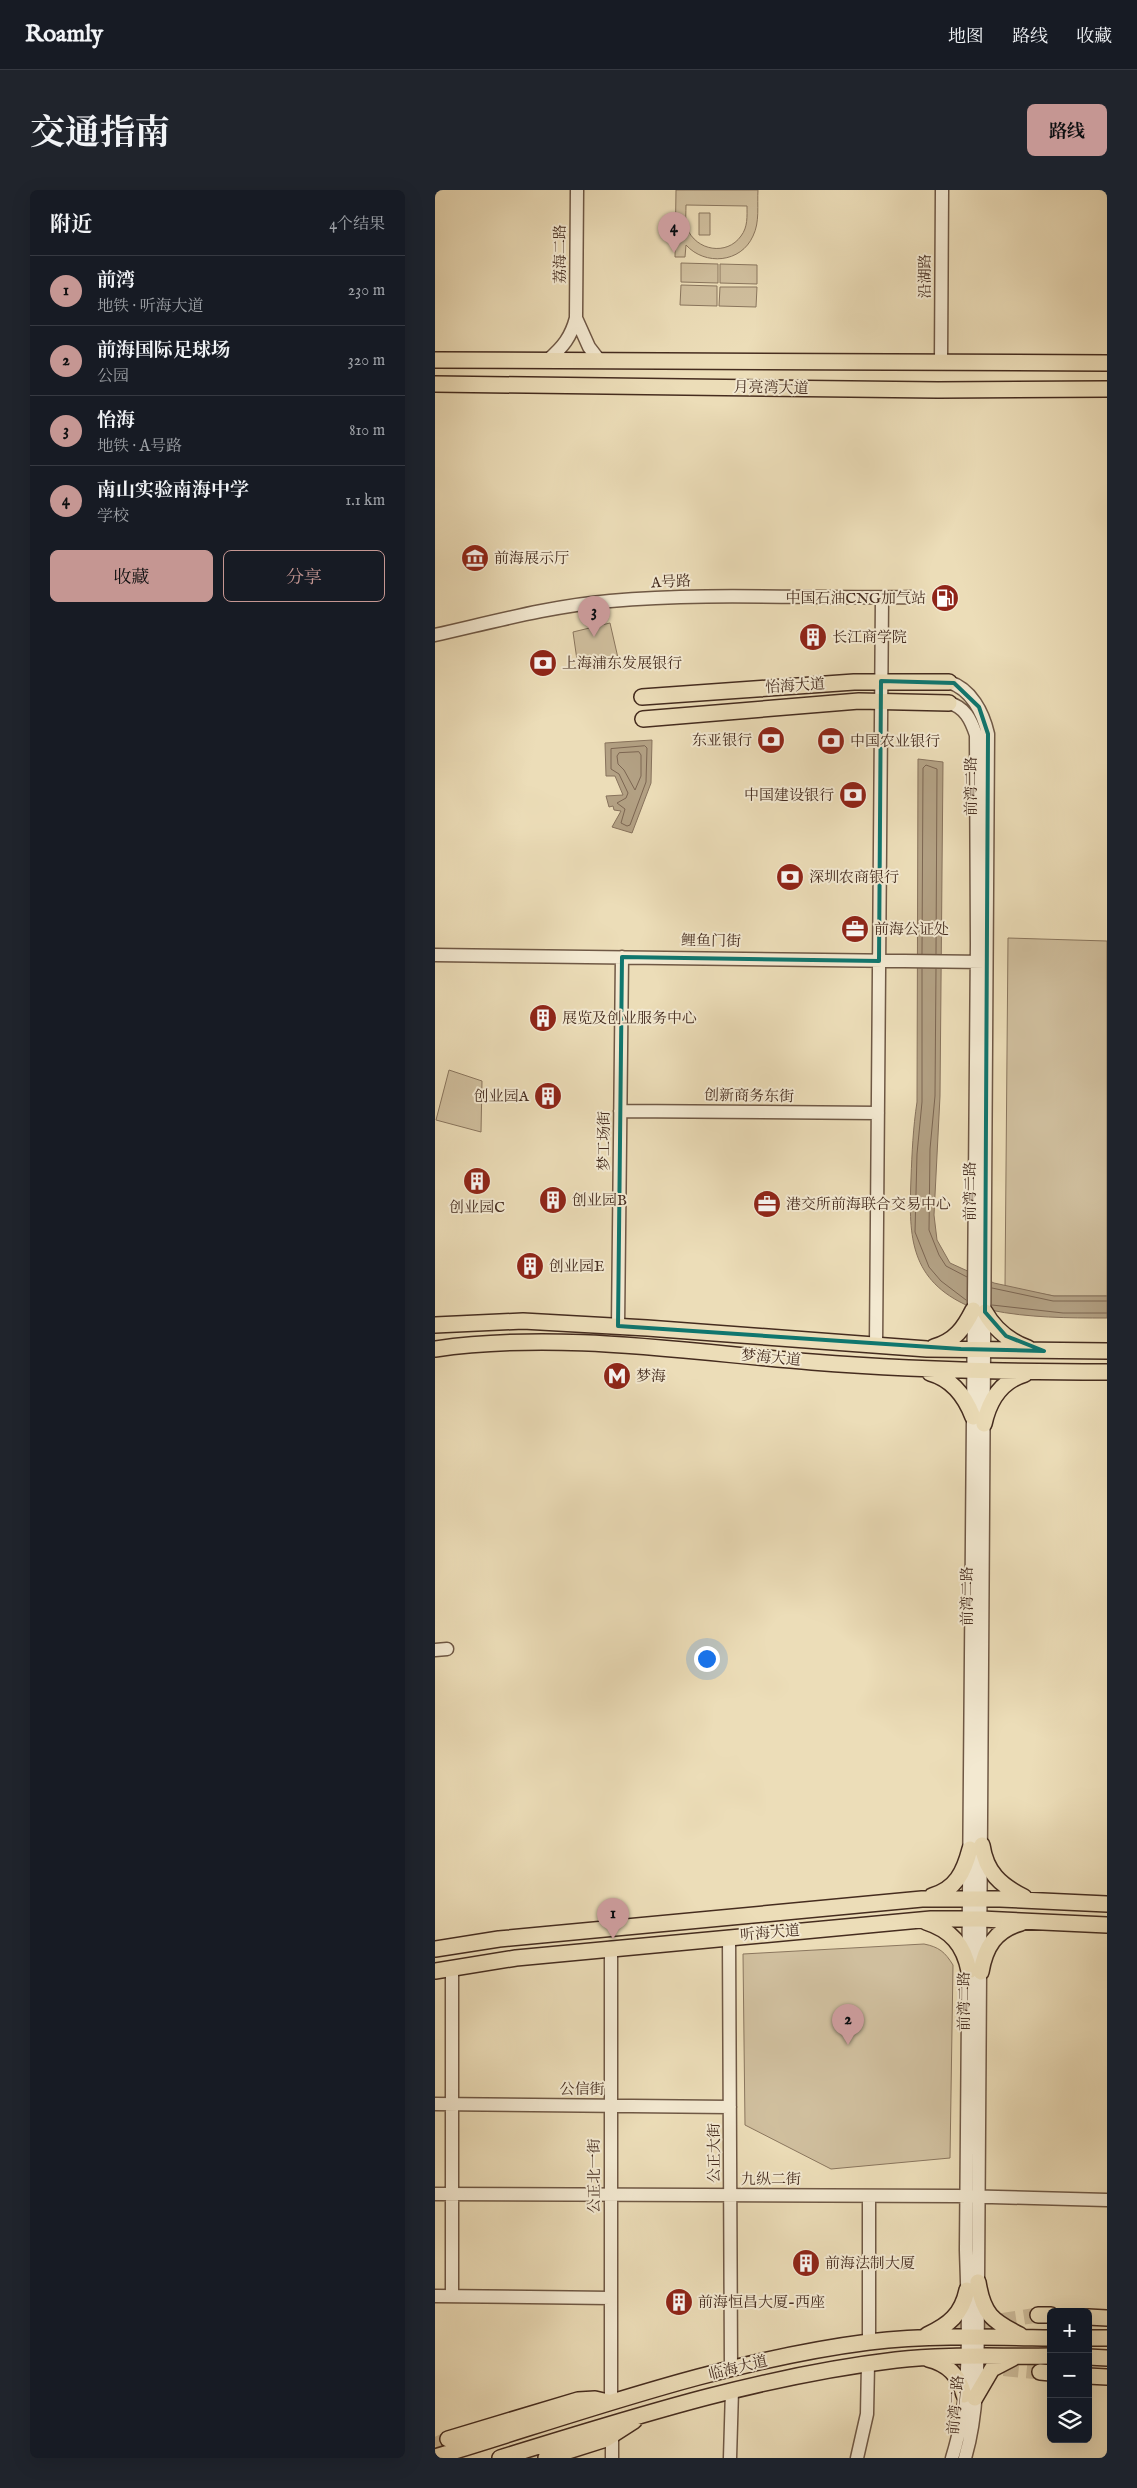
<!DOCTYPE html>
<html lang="zh">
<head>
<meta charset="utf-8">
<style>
	:root { --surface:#171b24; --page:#20242c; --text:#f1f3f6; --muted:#9ea1a6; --line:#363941; --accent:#c59692 }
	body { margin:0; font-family:"IM FELL English","Noto Serif SC",serif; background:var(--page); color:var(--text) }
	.controls { position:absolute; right:15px; bottom:15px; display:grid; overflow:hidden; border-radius:8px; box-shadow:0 5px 20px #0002 }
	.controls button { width:45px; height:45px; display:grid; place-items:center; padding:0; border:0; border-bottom:1px solid var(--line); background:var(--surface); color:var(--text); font:25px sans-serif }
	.you { position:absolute; left:271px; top:1468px; width:18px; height:18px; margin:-12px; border:4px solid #fff; border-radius:50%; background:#1a73e8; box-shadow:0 0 0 8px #1a73e833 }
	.badge { display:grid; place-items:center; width:32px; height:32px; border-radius:50%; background:var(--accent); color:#111; font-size:16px; font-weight:700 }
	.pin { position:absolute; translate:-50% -41px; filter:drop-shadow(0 1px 2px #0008) }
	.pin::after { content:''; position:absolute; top:26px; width:18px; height:15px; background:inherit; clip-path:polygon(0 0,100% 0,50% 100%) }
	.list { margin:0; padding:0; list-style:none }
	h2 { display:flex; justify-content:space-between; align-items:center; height:65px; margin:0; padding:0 20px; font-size:21px }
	h2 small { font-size:16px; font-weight:400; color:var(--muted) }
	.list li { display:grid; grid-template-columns:32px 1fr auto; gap:15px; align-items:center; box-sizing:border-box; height:70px; padding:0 20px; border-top:1px solid var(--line) }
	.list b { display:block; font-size:19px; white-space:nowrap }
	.list p { margin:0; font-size:16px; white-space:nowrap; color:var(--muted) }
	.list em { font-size:16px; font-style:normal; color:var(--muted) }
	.actions { display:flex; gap:10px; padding:15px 20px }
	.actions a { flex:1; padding:11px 0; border:1px solid var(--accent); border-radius:8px; text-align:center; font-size:18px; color:var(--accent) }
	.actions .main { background:var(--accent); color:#111 }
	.icon { flex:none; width:28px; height:28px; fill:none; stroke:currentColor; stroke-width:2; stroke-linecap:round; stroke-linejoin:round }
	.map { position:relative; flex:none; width:672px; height:2268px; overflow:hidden; border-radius:8px }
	header { display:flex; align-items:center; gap:30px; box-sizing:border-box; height:70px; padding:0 25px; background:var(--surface); border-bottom:1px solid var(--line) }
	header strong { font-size:24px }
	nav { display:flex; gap:28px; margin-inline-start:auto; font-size:18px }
	.intro { display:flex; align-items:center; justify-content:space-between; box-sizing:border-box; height:120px; padding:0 30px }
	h1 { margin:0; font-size:35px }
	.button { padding:12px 22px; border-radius:8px; background:var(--accent); color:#111; font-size:18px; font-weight:700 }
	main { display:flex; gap:30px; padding:0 30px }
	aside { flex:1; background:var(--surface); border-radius:8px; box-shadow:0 5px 20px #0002 }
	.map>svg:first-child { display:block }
</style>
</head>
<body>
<header>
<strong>Roamly</strong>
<nav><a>地图</a><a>路线</a><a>收藏</a></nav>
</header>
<div class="intro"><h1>交通指南</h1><a class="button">路线</a></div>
<main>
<aside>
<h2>附近<small>4个结果</small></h2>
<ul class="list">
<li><span class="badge">1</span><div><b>前湾</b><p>地铁 · 听海大道</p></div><em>230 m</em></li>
<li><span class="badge">2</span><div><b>前海国际足球场</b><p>公园</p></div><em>320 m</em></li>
<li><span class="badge">3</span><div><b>怡海</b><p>地铁 · A号路</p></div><em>810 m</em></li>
<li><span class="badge">4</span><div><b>南山实验南海中学</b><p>学校</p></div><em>1.1 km</em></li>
</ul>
<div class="actions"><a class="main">收藏</a><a>分享</a></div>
</aside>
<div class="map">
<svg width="672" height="2268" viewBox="0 0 672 2268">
	<rect width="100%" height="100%" fill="#ecddb8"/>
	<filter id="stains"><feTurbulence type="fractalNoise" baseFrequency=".004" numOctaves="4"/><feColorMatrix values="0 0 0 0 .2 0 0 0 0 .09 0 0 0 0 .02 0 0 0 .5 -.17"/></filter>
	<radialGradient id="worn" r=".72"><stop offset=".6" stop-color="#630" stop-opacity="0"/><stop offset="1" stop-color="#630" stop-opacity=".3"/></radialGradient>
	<!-- green -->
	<path fill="#d0bf9e" stroke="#8a765e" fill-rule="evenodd" d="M241,0H323C322,15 325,32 318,46C306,73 270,76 251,55L250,67H240ZM251,15L312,16C312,26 313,37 306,46C292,66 261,61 252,38C250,31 251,22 251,15Z
		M264,23H275V45H264Z
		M246,73L283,74V93L246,92Z
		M285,74L322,75V94L285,93Z
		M246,95L282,96V116L245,115Z
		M285,97H322L321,117L284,116Z
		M175,433L183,468L142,470L138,442Z
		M573,748L672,751V1106H619L570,1097Z
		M14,880L47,891L46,942L1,930Z
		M489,1754C504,1757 510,1762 518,1775L515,1968L396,1979L310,1935L308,1764Z"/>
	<!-- water -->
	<path fill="#b3a184" stroke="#87725c" d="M217,550L216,593L197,643L177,637L186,621L179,620L178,616L174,617L171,606L188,605L180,586H171L170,553Z
		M483,569L508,572L505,906L499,1025L502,1050L515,1073L559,1093L619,1106H672V1128C633,1128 594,1128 555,1120C547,1119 537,1118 529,1114C473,1087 474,1042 476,988C477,963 478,938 482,912Z"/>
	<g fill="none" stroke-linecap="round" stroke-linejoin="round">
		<!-- shore -->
		<path stroke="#7c6652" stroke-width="1" d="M210,556L212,558L211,592L195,635L192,636L186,633L190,619L182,613L191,608L193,603L184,584L176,579V559Z
			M204,562L206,565V586L200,600L189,580L183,574L182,566L184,563Z
			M487,764L488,578L491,575L502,579L501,764
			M487,779V912L482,964L480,1042L494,1077L506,1091L531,1110
			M501,779L500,906L495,959L494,1040L504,1065L511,1076L532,1087
			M557,1098L618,1111H672
			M557,1115L628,1123H672"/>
		<!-- major-tunnel -->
		<path stroke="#cbba99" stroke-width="15" stroke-dasharray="15 8" stroke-linecap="butt" d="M498,2141L603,2125
			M500,2172L605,2182
			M0,2255L13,2249"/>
		<!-- minor casing -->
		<g stroke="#6f5845" stroke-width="15">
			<path id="minor" d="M141,128L142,0
				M113,170C128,157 136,147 141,128L154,157L164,170
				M506,171L507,0
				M0,445C58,432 116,416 175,411C275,402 376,409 477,407
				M514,492C536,499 548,522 553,544L543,2092C542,2147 546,2215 530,2268
				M514,513C530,517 536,530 541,545L542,753L531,2060C533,2128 538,2202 517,2268
				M0,765L550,772
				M185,921L443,923
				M183,1136L187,767
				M441,1155L447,408
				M0,1460L12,1459
				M294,1747L296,2179
				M176,1758V2213
				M0,1914L295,1917
				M0,2004L522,2006L672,2010
				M0,2106L176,2108
				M17,2106V1778
				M434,2152V2006
				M177,2268V2247
				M295,2268L297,2200
				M422,2268L432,2224L433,2174"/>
		</g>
		<!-- major casing -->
		<g stroke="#452c1f" stroke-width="18">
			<path id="major" d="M0,170L672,173
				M0,194L503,200L672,199
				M207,507L419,492H514
				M208,529L424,511L514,513
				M550,1122C560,1140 574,1151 593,1158
				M0,1135L88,1131L212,1138L492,1159L672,1161
				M499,1157C520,1151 529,1138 538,1120
				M0,1159C125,1141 252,1162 377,1172C476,1180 573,1182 672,1182
				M495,1183C517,1189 530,1206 538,1227
				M549,1234C554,1211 566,1191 590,1184
				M547,1655C551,1682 565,1695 589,1707
				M497,1706C521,1699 529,1682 535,1659
				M491,1732C516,1740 529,1755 534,1781
				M0,1759L64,1749L487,1709H565L672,1714
				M0,1781L81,1768L496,1729H546L672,1735
				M546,1782C550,1758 560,1740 586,1733
				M543,2092C548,2124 557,2131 585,2145
				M603,2125H616
				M653,2127L672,2128
				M492,2145C514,2135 527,2124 532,2100
				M653,2148H672
				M653,2167L672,2168
				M493,2169C513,2174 524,2185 529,2205
				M605,2182L616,2183
				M653,2186L672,2187
				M540,2208L557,2179L578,2168
				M13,2249L143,2210L160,2209L173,2212
				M0,2267C143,2224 286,2171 434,2152C495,2145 555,2147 616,2148
				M65,2268C195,2228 325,2186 461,2170C513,2164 564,2167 616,2166
				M111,2268L171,2249L199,2231"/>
		</g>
		<!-- minor -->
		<use href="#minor" stroke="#f3e9d1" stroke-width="12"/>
		<!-- major -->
		<use href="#major" stroke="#ecddb8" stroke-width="15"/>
	</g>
	<!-- marked area -->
	<path fill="none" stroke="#0f766e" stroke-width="4" stroke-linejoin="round" d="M446,491L519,493L544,517L553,544L550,1122L571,1146L609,1161L526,1159L183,1136L187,767L444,771Z"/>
	<!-- icons -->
	<defs>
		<g id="museum-disc" transform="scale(1.4375)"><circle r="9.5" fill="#8f2418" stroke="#f3e9d1"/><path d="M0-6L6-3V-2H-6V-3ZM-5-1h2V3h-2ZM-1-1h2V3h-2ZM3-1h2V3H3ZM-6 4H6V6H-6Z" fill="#fff"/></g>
		<g id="fuel-disc" transform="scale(1.4375)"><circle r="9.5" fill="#8f2418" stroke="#f3e9d1"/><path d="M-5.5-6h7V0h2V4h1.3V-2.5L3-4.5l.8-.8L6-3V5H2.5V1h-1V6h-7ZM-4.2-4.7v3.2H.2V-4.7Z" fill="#fff"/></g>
		<g id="building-disc" transform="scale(1.4375)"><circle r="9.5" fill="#8f2418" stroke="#f3e9d1"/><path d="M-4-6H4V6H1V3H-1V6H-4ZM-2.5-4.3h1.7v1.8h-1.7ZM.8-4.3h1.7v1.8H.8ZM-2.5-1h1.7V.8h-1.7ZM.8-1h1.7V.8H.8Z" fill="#fff"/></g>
		<g id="bank-disc" transform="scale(1.4375)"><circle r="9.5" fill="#8f2418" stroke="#f3e9d1"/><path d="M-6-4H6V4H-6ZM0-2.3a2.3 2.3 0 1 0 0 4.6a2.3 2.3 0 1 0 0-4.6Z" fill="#fff"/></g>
		<g id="office-disc" transform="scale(1.4375)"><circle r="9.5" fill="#8f2418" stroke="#f3e9d1"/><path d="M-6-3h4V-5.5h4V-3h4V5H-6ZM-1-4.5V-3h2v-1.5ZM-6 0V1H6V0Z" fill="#fff"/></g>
		<g id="metro-disc" transform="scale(1.4375)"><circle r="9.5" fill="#8f2418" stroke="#f3e9d1"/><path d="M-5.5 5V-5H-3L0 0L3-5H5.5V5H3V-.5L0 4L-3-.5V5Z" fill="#fff"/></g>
	</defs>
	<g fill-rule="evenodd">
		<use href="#museum-disc" x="40" y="368"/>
		<use href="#fuel-disc" x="510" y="408"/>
		<use href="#building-disc" x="378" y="447"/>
		<use href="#bank-disc" x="108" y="473"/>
		<use href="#bank-disc" x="336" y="550"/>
		<use href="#bank-disc" x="396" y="551"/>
		<use href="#bank-disc" x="418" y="605"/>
		<use href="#bank-disc" x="355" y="687"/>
		<use href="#office-disc" x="420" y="739"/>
		<use href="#building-disc" x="108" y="828"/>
		<use href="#building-disc" x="113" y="906"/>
		<use href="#building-disc" x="42" y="991"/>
		<use href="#building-disc" x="118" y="1010"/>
		<use href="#office-disc" x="332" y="1014"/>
		<use href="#building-disc" x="95" y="1076"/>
		<use href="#metro-disc" x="182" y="1186"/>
		<use href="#building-disc" x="371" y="2073"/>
		<use href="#building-disc" x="244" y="2112"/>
	</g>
	<g text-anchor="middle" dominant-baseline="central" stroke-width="4" stroke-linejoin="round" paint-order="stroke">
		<!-- street labels -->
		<g font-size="15" fill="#452c1f" stroke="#f3e9d1">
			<text transform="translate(125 64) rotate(-90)">荔海二路</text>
			<text transform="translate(490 86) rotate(-90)">沿湖路</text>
			<text transform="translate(336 198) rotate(1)">月亮湾大道</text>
			<text transform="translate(236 392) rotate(-3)">A号路</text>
			<text transform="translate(360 496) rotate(-4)">怡海大道</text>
			<text transform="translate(536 596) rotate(-90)">前湾二路</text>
			<text transform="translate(276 751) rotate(1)">鲤鱼门街</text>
			<text transform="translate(314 906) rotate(1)">创新商务东街</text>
			<text transform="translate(169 951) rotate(-90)">梦工场街</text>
			<text transform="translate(535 1001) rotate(-90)">前湾二路</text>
			<text transform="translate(336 1168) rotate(5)">梦海大道</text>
			<text transform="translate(532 1406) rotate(-90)">前湾二路</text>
			<text transform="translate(335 1743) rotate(-5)">听海大道</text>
			<text transform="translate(529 1811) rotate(-90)">前湾二路</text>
			<text x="147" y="1899">公信街</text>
			<text transform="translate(279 1963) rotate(-90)">公正大街</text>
			<text transform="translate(159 1986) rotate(-90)">公正北一街</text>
			<text x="336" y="1989">九纵二街</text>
			<text transform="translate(303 2178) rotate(-14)">临海大道</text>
			<text transform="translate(521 2215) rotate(-85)">前湾二路</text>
		</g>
		<!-- poi labels -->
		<g font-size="15" fill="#452c1f" stroke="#f3e9d1" text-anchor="start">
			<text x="59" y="368">前海展示厅</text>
			<text x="491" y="408" text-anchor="end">中国石油CNG加气站</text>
			<text x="397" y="447">长江商学院</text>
			<text x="127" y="473">上海浦东发展银行</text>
			<text x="317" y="550" text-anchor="end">东亚银行</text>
			<text x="415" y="551">中国农业银行</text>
			<text x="399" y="605" text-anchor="end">中国建设银行</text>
			<text x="374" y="687">深圳农商银行</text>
			<text x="439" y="739">前海公证处</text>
			<text x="127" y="828">展览及创业服务中心</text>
			<text x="94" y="906" text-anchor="end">创业园A</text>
			<text x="137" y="1010">创业园B</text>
			<text x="351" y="1014">港交所前海联合交易中心</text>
			<text x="42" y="1017" text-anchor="middle">创业园C</text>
			<text x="114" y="1076">创业园E</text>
			<text x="201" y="1186">梦海</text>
			<text x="390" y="2073">前海法制大厦</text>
			<text x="263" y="2112">前海恒昌大厦-西座</text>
		</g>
	</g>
	<rect width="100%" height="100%" filter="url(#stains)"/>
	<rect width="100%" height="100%" fill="url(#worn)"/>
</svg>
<div class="controls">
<button>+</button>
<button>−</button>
<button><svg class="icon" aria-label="layers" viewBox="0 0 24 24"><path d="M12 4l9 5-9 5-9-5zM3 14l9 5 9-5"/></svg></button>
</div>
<div class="you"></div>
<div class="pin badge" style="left:178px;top:1749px">1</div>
<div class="pin badge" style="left:413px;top:1855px">2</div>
<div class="pin badge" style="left:159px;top:447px">3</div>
<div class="pin badge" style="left:239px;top:63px">4</div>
</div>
</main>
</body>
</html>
